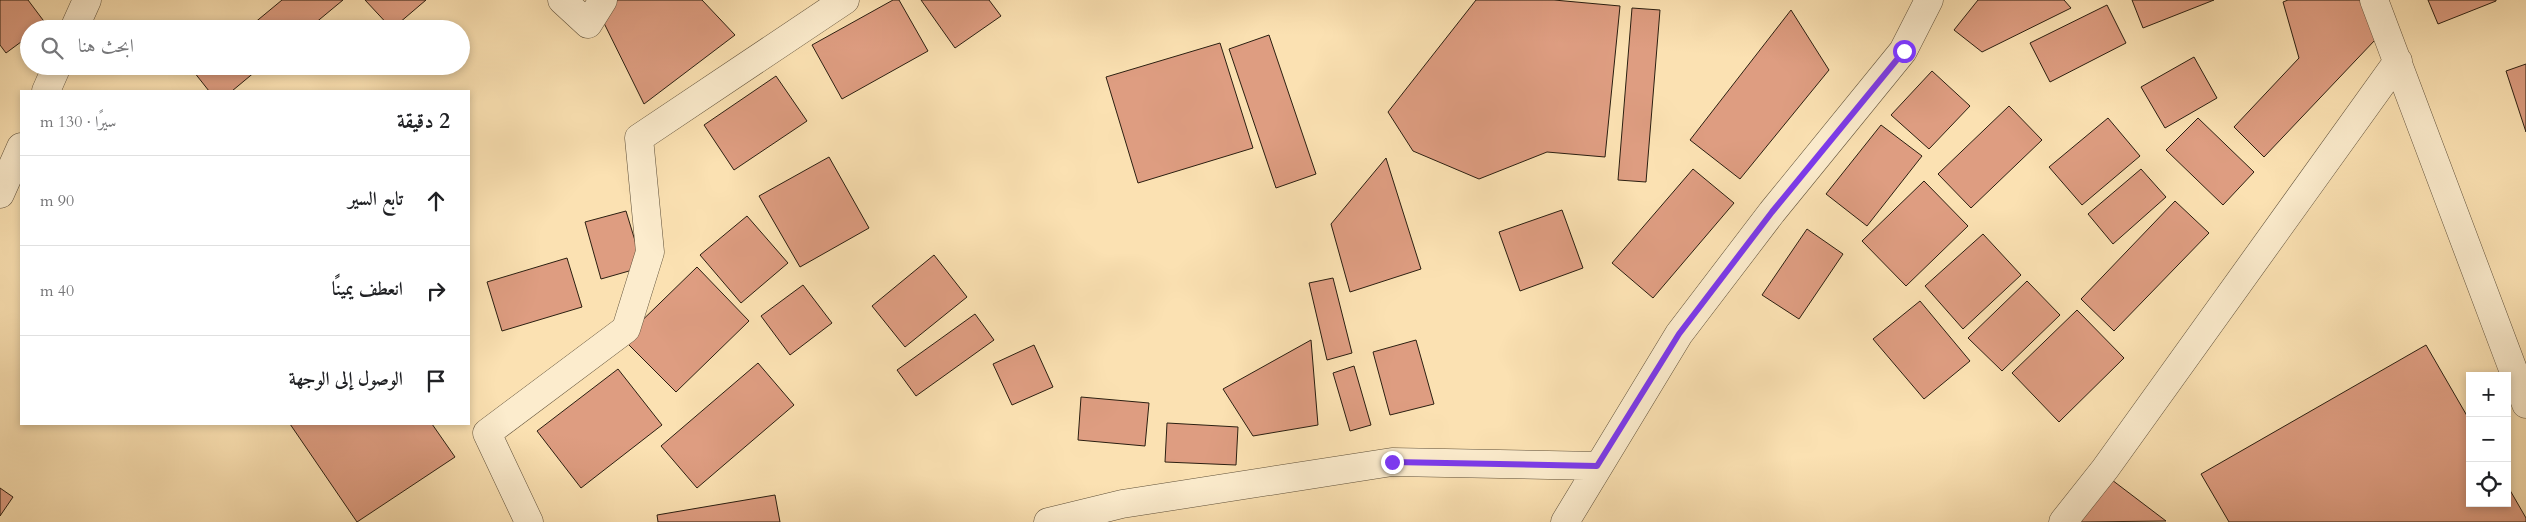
<!DOCTYPE html>
<html lang="ar">
<head>
<meta charset="utf-8">
<style>
	:root { --surface:#fff; --page:#f6f6f6; --text:#202124; --muted:#757577; --line:#e0e0e0 }
	body { margin:0; font-family:Cardo,Amiri,serif; background:var(--page); color:var(--text); direction:rtl }
	.controls { position:absolute; right:15px; bottom:15px; display:grid; overflow:hidden; border-radius:0px; box-shadow:0 2px 8px #0003 }
	.controls button { width:45px; height:45px; display:grid; place-items:center; padding:0; border:0; border-bottom:1px solid var(--line); background:var(--surface); color:var(--text); font:25px sans-serif }
	.stop { position:absolute; width:15px; height:15px; margin:-11px; border:4px solid #7c3aed; border-radius:50%; background:#fff }
	.stop.end { background:#7c3aed; border-color:#fff; box-shadow:0 1px 5px #0008 }
	.list { margin:0; padding:0; list-style:none }
	h2 { display:flex; justify-content:space-between; align-items:center; height:65px; margin:0; padding:0 20px; font-size:21px }
	h2 small { font-size:16px; font-weight:400; color:var(--muted) }
	.list li { display:grid; grid-template-columns:32px 1fr auto; gap:15px; align-items:center; box-sizing:border-box; height:90px; padding:0 20px; border-top:1px solid var(--line) }
	.list b { display:block; font-size:19px; white-space:nowrap }
	.list em { font-size:16px; font-style:normal; color:var(--muted) }
	.icon { flex:none; width:28px; height:28px; fill:none; stroke:currentColor; stroke-width:2; stroke-linecap:round; stroke-linejoin:round }
	.map { position:relative; flex:none; width:2526px; height:522px; overflow:hidden; direction:ltr }
	.search { position:absolute; background:var(--surface); box-shadow:0 2px 8px #0003; left:20px; top:20px; width:450px; height:55px; display:flex; align-items:center; gap:12px; box-sizing:border-box; padding:0 18px; border-radius:28px; color:var(--muted); font-size:19px }
	.panel { position:absolute; background:var(--surface); box-shadow:0 2px 8px #0003; left:20px; top:90px; width:450px; height:335px; border-radius:0px; direction:rtl }
	.map>svg:first-child { display:block }
</style>
</head>
<body>
<div class="map">
<svg width="2526" height="522" viewBox="0 0 2526 522">
	<rect width="100%" height="100%" fill="#fbe1b2"/>
	<filter id="stains"><feTurbulence type="fractalNoise" baseFrequency=".004" numOctaves="4"/><feColorMatrix values="0 0 0 0 .2 0 0 0 0 .09 0 0 0 0 .02 0 0 0 .5 -.17"/></filter>
	<radialGradient id="worn" r=".72"><stop offset=".6" stop-color="#630" stop-opacity="0"/><stop offset="1" stop-color="#630" stop-opacity=".3"/></radialGradient>
	<!-- building -->
	<path fill="#de9d81" stroke="#2b1f11" d="M0,0H28L46,24L39,29H29V36L6,53L0,45Z
		M282,0H343L308,29H247Z
		M365,0H426L392,29Z
		M610,0H702L735,35L644,104L598,11Z
		M893,0H899L928,51L842,99L812,45Z
		M921,0H989L1001,16L955,48Z
		M1476,0H1554L1620,6L1605,157L1547,152L1479,179L1413,151L1388,112Z
		M1978,0H2064L2071,8L1982,52L1954,30Z
		M2132,0H2214L2143,28Z
		M2288,0H2362L2375,40L2264,157L2234,127L2299,58L2283,2Z
		M2428,0H2496V1L2438,24Z
		M2107,5L2126,43L2050,82L2030,43Z
		M1632,8L1660,10L1646,182L1618,180Z
		M1791,10L1829,70L1740,179L1690,140Z
		M1269,35L1316,174L1276,188L1229,49Z
		M1220,43L1253,148L1138,183L1106,77Z
		M2194,57L2217,98L2165,128L2141,87Z
		M2526,64V132L2506,71Z
		M201,66H262L232,91H209L194,72Z
		M1932,71L1970,106L1929,149L1891,115Z
		M776,76L807,121L734,170L704,125Z
		M2009,106L2042,140L1971,208L1938,174Z
		M2108,118L2140,156L2082,205L2049,167Z
		M2198,118L2254,172L2223,205L2166,150Z
		M1881,125L1922,156L1867,226L1826,194Z
		M829,157L869,228L800,267L759,196Z
		M1386,158L1421,269L1350,292L1331,224Z
		M1693,169L1734,203L1653,298L1612,263Z
		M2141,169L2166,197L2113,244L2088,214Z
		M1924,181L1968,226L1906,286L1862,241Z
		M2175,201L2209,233L2114,331L2081,299Z
		M1562,210L1583,268L1520,291L1499,232Z
		M626,211L643,267L601,279L585,222Z
		M747,216L788,263L741,303L700,255Z
		M1807,229L1843,254L1799,319L1762,295Z
		M1983,234L2021,275L1963,329L1925,286Z
		M934,255L967,297L905,347L872,306Z
		M567,258L582,307L502,331L487,282Z
		M697,267L749,321L676,392L623,339Z
		M1333,278L1352,353L1327,360L1309,283Z
		M2027,281L2060,315L2002,371L1968,338Z
		M803,285L832,323L790,355L761,316Z
		M1920,301L1970,361L1924,399L1873,339Z
		M2077,310L2124,358L2059,422L2012,373Z
		M975,314L994,340L916,396L897,370Z
		M1311,340L1318,425L1253,436L1223,389Z
		M1416,340L1434,404L1390,415L1373,352Z
		M1034,345L1053,387L1012,405L993,364Z
		M2426,345L2470,421V503H2507V485L2526,518V522H2229L2201,474Z
		M758,363L794,405L697,488L661,446Z
		M1354,366L1371,425L1350,431L1333,373Z
		M618,369L662,425L581,488L537,431Z
		M1081,397L1149,403L1145,446L1078,440Z
		M1167,423L1238,427L1236,465L1165,462Z
		M290,424H432L455,457L357,522Z
		M2112,480L2166,521L2080,522Z
		M0,488L13,497L0,516Z
		M775,495L780,522H658L657,515Z"/>
	<g fill="none" stroke-linecap="round" stroke-linejoin="round">
		<!-- minor casing -->
		<g stroke="#5f5039" stroke-width="29">
			<path id="minor" d="M562,0L588,24L603,0
				M2374,0L2526,404
				M74,29L87,0
				M46,91L57,66
				M0,194L21,147
				M529,522L487,433L626,329L650,252L639,138L845,0
				M1048,522L1122,504L1392,462L1597,466
				M1565,522L1679,334L1772,212L1903,51L1929,0
				M2063,522L2105,469L2398,61"/>
		</g>
		<!-- minor -->
		<use href="#minor" stroke="#fceccd" stroke-width="28"/>
	</g>
	<g fill="none" stroke-linecap="round" stroke-linejoin="round">
		<!-- route -->
		<path stroke="#7c3aed" stroke-width="6" d="M1392,462L1597,466L1679,334L1772,212L1904,51"/>
	</g>
	<rect width="100%" height="100%" filter="url(#stains)"/>
	<rect width="100%" height="100%" fill="url(#worn)"/>
</svg>
<div class="controls">
<button>+</button>
<button>−</button>
<button><svg class="icon" aria-label="locate" viewBox="0 0 24 24"><circle cx="12" cy="12" r="6"/><path d="M12 2v4M12 18v4M2 12h4M18 12h4"/></svg></button>
</div>
<div class="stop" style="left:1904px;top:51px"></div>
<div class="stop end" style="left:1392px;top:462px"></div>
<div class="search"><svg class="icon" aria-label="search" viewBox="0 0 24 24"><circle cx="10" cy="10" r="6"/><path d="M15 15l6 6"/></svg>ابحث هنا</div>
<section class="panel">
<h2>2 دقيقة<small>سيرًا · 130 m</small></h2>
<ul class="list">
<li><svg class="icon" aria-label="ahead" viewBox="0 0 24 24"><path d="M12 20V5M6 11l6-6 6 6"/></svg><div><b>تابع السير</b></div><em>90 m</em></li>
<li><svg class="icon" aria-label="right" viewBox="0 0 24 24"><path d="M7 20v-9h11M14 6l5 5-5 5"/></svg><div><b>انعطف يمينًا</b></div><em>40 m</em></li>
<li><svg class="icon" aria-label="arrive" viewBox="0 0 24 24"><path d="M6 21V4h12l-3 4 3 4H6"/></svg><div><b>الوصول إلى الوجهة</b></div></li>
</ul>
</section>
</div>
</body>
</html>
